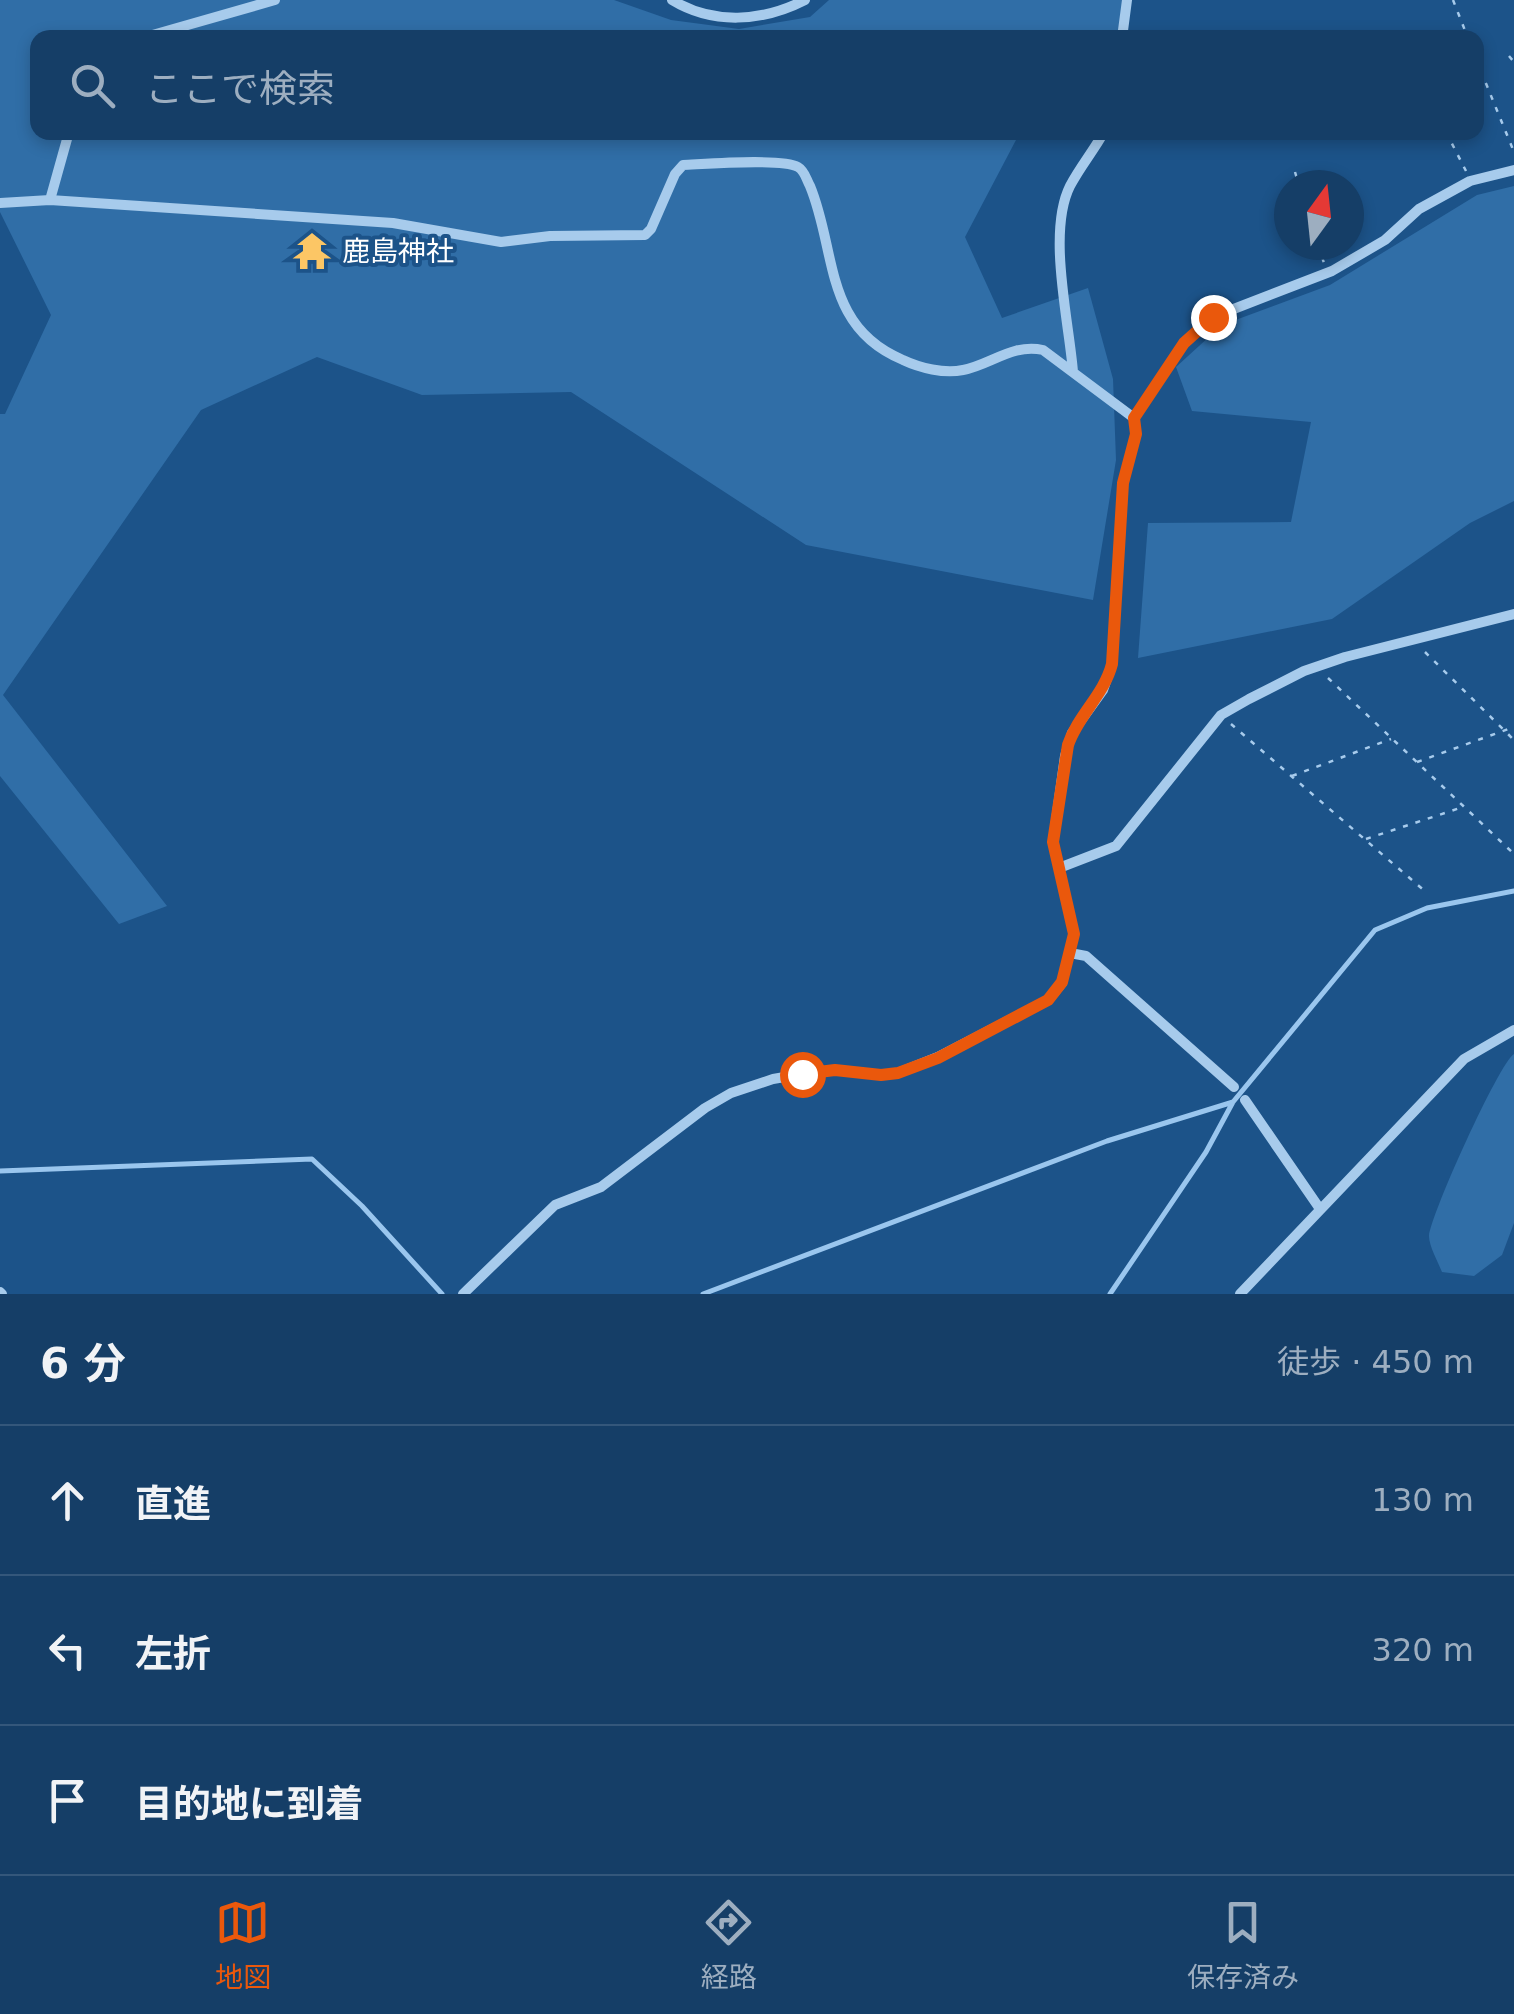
<!DOCTYPE html>
<html lang="ja">
<head>
<meta charset="utf-8">
<style>
	:root { --surface:#153e67; --page:#224970; --text:#f1f3f6; --muted:#9daec0; --line:#34577b; --accent:#ea580c }
	body { margin:0; font-family:"DejaVu Sans","Noto Sans JP",sans-serif; background:var(--page); color:var(--text) }
	.compass { position:absolute; left:1274px; top:170px; width:90px; height:90px; border-radius:50%; background:var(--surface); box-shadow:0 5px 15px #0003; rotate:15deg }
	.stop { position:absolute; width:30px; height:30px; margin:-22px; border:8px solid #ea580c; border-radius:50%; background:#fff }
	.stop.end { background:#ea580c; border-color:#fff; box-shadow:0 2px 10px #0008 }
	.list { margin:0; padding:0; list-style:none }
	h2 { display:flex; justify-content:space-between; align-items:center; height:130px; margin:0; padding:0 40px; font-size:42px }
	h2 small { font-size:32px; font-weight:400; color:var(--muted) }
	.list li { display:grid; grid-template-columns:65px 1fr auto; gap:30px; align-items:center; box-sizing:border-box; height:150px; padding:0 40px; border-top:2px solid var(--line) }
	.list b { display:block; font-size:38px; white-space:nowrap }
	.list em { font-size:32px; font-style:normal; color:var(--muted) }
	.icon { flex:none; width:55px; height:55px; fill:none; stroke:currentColor; stroke-width:2; stroke-linecap:round; stroke-linejoin:round }
	.map { position:relative; flex:none; width:1514px; height:1294px; overflow:hidden }
	.search { position:absolute; background:var(--surface); box-shadow:0 5px 15px #0003; left:30px; right:30px; top:30px; height:110px; display:flex; align-items:center; gap:25px; box-sizing:border-box; padding:0 35px; border-radius:20px; color:var(--muted); font-size:38px }
	.sheet { height:580px; background:var(--surface) }
	nav { display:flex; justify-content:space-around; align-items:center; box-sizing:border-box; height:140px; border-top:2px solid var(--line); background:var(--surface); font-size:28px; color:var(--muted) }
	nav a { display:grid; justify-items:center; gap:5px }
	nav .on { color:var(--accent) }
	.map>svg:first-child { display:block }
</style>
</head>
<body>
<div class="map">
<svg width="1514" height="1294" viewBox="0 0 1514 1294">
	<rect width="100%" height="100%" fill="#1c5389"/>
	<!-- green -->
	<path fill="#306ea7" d="M0,0H614L671,20L739,29L810,17L829,0H1129L1118,38H38V132L1024,133L1016,140L965,237L1002,318L1088,288L1113,379L1116,460L1093,600L806,545L571,392L422,395L317,357L201,410L3,695L167,906L119,924L0,776V414H5L51,315L0,212Z
		M1514,186V501L1470,523L1332,619L1138,658L1148,523L1291,522L1311,422L1192,411L1176,367L1222,325L1330,285L1477,195Z
		M1514,1054V1223L1502,1255L1474,1276L1442,1272C1438,1262 1429,1246 1429,1236C1431,1214 1499,1063 1514,1054Z"/>
	<g fill="none" stroke-linecap="round" stroke-linejoin="round">
		<!-- stream -->
		<path stroke="#9ac6ee" stroke-width="5" d="M0,1171L312,1159L362,1206L442,1294
			M703,1294L1107,1141L1233,1102
			M1110,1294L1206,1152L1233,1102L1375,930L1427,908L1514,891"/>
		<!-- path -->
		<path stroke="#a7cbec" stroke-width="2.5" stroke-dasharray="5 8" stroke-linecap="butt" d="M1453,0L1468,38
			M1509,56L1514,62
			M1476,59L1514,152
			M1446,132L1466,171
			M1295,172L1299,185
			M1318,245L1324,263
			M1425,652L1514,740
			M1328,678L1514,854
			M1231,724L1427,893
			M1417,762L1514,727
			M1292,776L1391,739
			M1366,839L1463,807"/>
		<!-- minor -->
		<path stroke="#a7cbec" stroke-width="10" d="M672,0C713,25 762,22 805,0
			M142,38L275,0
			M1122,38L1127,0
			M50,200L69,132
			M0,203L50,200L393,223L501,242L550,236L645,235L651,229L675,174L683,165C706,164 782,158 798,167C805,171 806,179 810,186C837,251 823,327 903,360C920,368 944,374 963,370C990,365 1013,343 1043,350L1134,418
			M1073,372C1069,321 1047,232 1070,186C1080,167 1094,150 1104,132
			M1059,868L1116,846L1221,715L1249,699L1304,671L1345,657L1514,614
			M1070,953L1086,956L1234,1087
			M1245,1100L1320,1209
			M0,1292L2,1294
			M463,1294L555,1205L601,1187L705,1108L731,1093L773,1079L802,1074L835,1070L881,1075L898,1073L938,1057L1048,1000L1062,983L1074,934L1053,842L1065,756L1072,733L1103,690L1112,664L1123,483L1136,435L1134,418L1184,343L1213,317L1332,271L1385,240L1419,209L1470,181L1514,170
			M1240,1294L1464,1059L1514,1030"/>
	</g>
	<g fill="none" stroke-linecap="round" stroke-linejoin="round">
		<!-- route -->
		<path stroke="#ea580c" stroke-width="12" d="M802,1074L835,1070L881,1075L898,1073L938,1058L1048,1000L1062,982L1074,934L1053,842L1068,745C1078,715 1104,695 1112,664L1123,483L1136,434L1134,418L1184,343L1213,317"/>
	</g>
	<!-- icons -->
	<defs>
		<g id="temple-bare" transform="scale(3)"><path d="M0-6L5-2H3V0L6.5 2.5H4V6H1.5V3h-3V6H-4V2.5H-6.5L-3 0V-2H-5Z" fill="#fcc665" stroke="#1c5389" stroke-width="2.5" paint-order="stroke"/></g>
	</defs>
	<g fill-rule="evenodd">
		<use href="#temple-bare" x="312" y="251"/>
	</g>
	<g text-anchor="middle" dominant-baseline="central" stroke-width="8" stroke-linejoin="round" paint-order="stroke">
		<!-- poi labels -->
		<g font-size="28" fill="#fff" stroke="#1c5389" text-anchor="start">
			<text x="342" y="251">鹿島神社</text>
		</g>
	</g>
</svg>
<svg class="compass" viewBox="-18 -18 36 36"><path d="M0-13l5 13h-10z" fill="#e53935"/><path d="M0 13l5-13h-10z" fill="#9daec0"/></svg>
<div class="stop" style="left:802px;top:1074px"></div>
<div class="stop end" style="left:1213px;top:317px"></div>
<div class="search"><svg class="icon" aria-label="search" viewBox="0 0 24 24"><circle cx="10" cy="10" r="6"/><path d="M15 15l6 6"/></svg>ここで検索</div>
</div>
<section class="sheet">
<h2>6 分<small>徒歩 · 450 m</small></h2>
<ul class="list">
<li><svg class="icon" aria-label="ahead" viewBox="0 0 24 24"><path d="M12 20V5M6 11l6-6 6 6"/></svg><div><b>直進</b></div><em>130 m</em></li>
<li><svg class="icon" aria-label="left" viewBox="0 0 24 24"><path d="M17 20v-9H6M10 6l-5 5 5 5"/></svg><div><b>左折</b></div><em>320 m</em></li>
<li><svg class="icon" aria-label="arrive" viewBox="0 0 24 24"><path d="M6 21V4h12l-3 4 3 4H6"/></svg><div><b>目的地に到着</b></div></li>
</ul>
</section>
<nav>
<a class="on"><svg class="icon" aria-label="map" viewBox="0 0 24 24"><path d="M3 6l6-2 6 2 6-2v14l-6 2-6-2-6 2zM9 4v14M15 6v14"/></svg>地図</a>
<a><svg class="icon" aria-label="directions" viewBox="0 0 24 24"><path d="M12 3l9 9-9 9-9-9zM9 14v-3h6M13 9l2 2-2 2"/></svg>経路</a>
<a><svg class="icon" aria-label="saved" viewBox="0 0 24 24"><path d="M7 4h10v16l-5-4-5 4z"/></svg>保存済み</a>
</nav>
</body>
</html>
